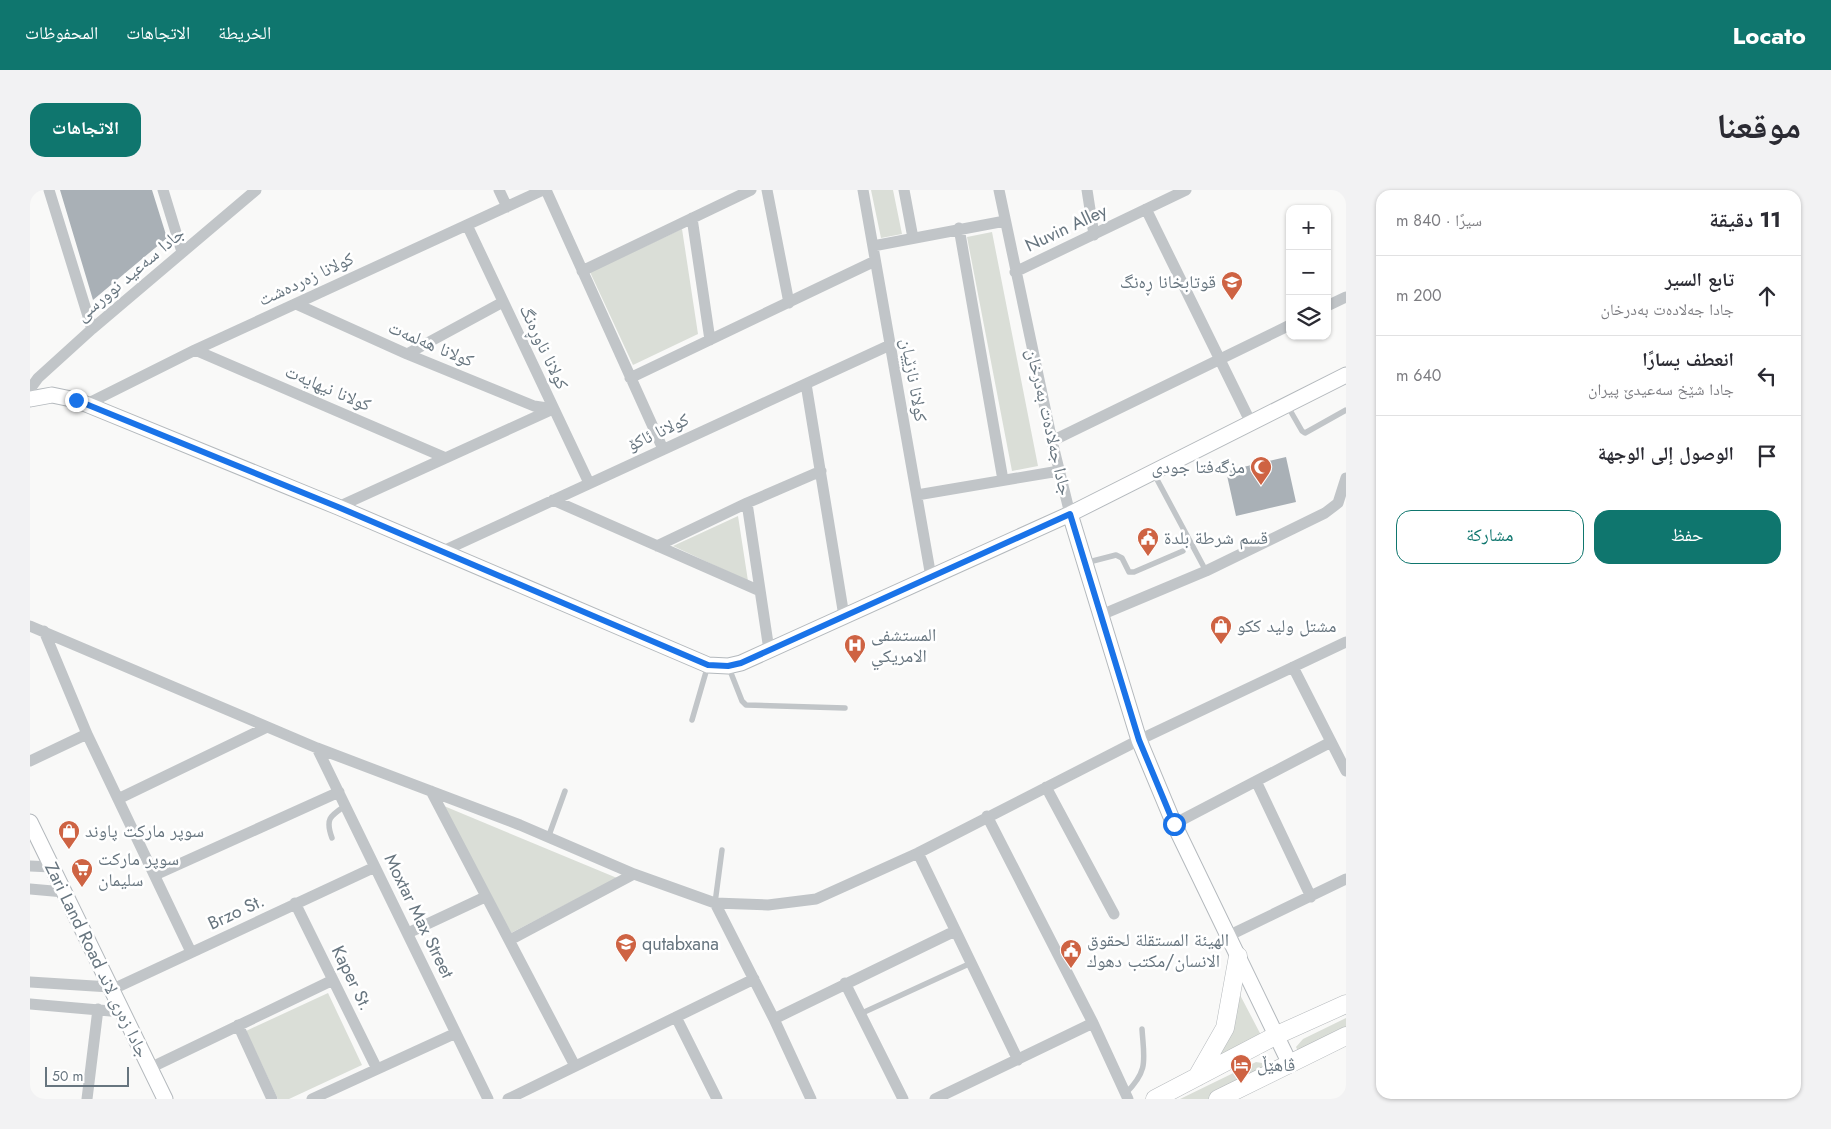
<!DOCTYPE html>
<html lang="ar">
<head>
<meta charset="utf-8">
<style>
	:root { --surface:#fff; --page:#f2f2f3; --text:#2b2b33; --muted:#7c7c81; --line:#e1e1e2; --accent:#0f766e }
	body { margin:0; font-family:Jost,"Noto Naskh Arabic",sans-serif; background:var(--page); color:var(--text); direction:rtl }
	.controls { position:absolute; right:15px; top:15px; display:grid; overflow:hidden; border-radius:10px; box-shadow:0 1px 4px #0004 }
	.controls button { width:45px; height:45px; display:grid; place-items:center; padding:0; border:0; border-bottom:1px solid var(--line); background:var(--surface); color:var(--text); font:25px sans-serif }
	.scale { position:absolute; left:15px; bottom:12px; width:84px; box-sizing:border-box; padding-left:5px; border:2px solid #67757f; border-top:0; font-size:14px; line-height:18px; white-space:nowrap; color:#67757f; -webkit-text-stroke:4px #fff; paint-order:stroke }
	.stop { position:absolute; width:15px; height:15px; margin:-11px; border:4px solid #1a73e8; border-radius:50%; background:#fff }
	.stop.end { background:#1a73e8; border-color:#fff; box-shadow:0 1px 5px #0008 }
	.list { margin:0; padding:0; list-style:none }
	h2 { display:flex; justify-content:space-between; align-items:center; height:65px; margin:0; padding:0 20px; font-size:21px }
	h2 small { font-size:16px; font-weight:400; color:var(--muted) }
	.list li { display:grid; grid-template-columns:32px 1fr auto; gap:15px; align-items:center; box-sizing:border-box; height:80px; padding:0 20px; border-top:1px solid var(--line) }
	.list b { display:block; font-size:19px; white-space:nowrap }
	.list p { margin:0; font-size:16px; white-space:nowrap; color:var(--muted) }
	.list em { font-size:16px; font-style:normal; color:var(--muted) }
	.actions { display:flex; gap:10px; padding:15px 20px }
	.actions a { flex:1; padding:11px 0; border:1px solid var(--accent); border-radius:15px; text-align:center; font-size:18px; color:var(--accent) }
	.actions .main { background:var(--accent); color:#fff }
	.icon { flex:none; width:28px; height:28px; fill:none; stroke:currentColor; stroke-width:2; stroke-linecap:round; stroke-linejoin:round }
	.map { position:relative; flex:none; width:1316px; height:909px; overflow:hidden; direction:ltr; border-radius:15px }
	header { display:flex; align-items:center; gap:30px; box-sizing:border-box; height:70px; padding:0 25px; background:var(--accent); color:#fff }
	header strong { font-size:24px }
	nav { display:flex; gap:28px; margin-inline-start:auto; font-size:18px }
	.intro { display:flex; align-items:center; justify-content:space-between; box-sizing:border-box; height:120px; padding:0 30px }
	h1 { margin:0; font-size:35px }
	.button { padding:12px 22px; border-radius:15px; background:var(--accent); color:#fff; font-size:18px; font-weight:700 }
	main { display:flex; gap:30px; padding:0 30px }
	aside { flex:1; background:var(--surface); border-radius:15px; box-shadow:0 1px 4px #0004 }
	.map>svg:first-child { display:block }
</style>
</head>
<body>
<header>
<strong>Locato</strong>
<nav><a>الخريطة</a><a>الاتجاهات</a><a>المحفوظات</a></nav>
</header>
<div class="intro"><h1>موقعنا</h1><a class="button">الاتجاهات</a></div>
<main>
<aside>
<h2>11 دقيقة<small>سيرًا · 840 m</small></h2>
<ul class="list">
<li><svg class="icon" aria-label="ahead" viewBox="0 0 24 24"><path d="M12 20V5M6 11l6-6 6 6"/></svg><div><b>تابع السير</b><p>جادا جەلادەت بەدرخان</p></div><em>200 m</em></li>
<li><svg class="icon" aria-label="left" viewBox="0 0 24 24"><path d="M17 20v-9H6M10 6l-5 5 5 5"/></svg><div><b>انعطف يسارًا</b><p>جادا شێخ سەعیدێ پیران</p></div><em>640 m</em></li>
<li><svg class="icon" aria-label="arrive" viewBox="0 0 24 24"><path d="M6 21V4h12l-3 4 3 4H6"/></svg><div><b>الوصول إلى الوجهة</b></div></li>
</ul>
<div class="actions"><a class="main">حفظ</a><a>مشاركة</a></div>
</aside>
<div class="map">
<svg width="1316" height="909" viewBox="0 0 1316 909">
	<rect width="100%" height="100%" fill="#f9f9f8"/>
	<!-- green -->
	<path fill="#daded7" d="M841,0H863L872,44L851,48Z
		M652,39L668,144L603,175L560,82Z
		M962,42L1008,276L982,281L937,47Z
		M708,326L718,391L643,356Z
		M414,616L587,688L481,743Z
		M298,803L332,875L259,909H248L216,841Z
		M1209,803L1232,847L1182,870Z
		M1316,828V841L1268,861L1266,857L1273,849Z
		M1226,872L1232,873L1234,877L1233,881L1178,909H1150Z"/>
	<!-- building -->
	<path fill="#a9b0b6" d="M30,0H122L137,48L63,110Z
		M1256,267L1266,312L1206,326L1196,281Z"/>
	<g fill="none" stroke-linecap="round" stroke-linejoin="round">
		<!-- secondary casing -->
		<g stroke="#b4b9bd" stroke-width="17">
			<path id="secondary" d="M0,209L22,205L46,210L308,317L678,475L698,476L711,473L1040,324L1316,185
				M1040,324L1109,550L1144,634L1260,874
				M0,632L135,909"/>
		</g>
		<!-- primary casing -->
		<g stroke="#b5b9bc" stroke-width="19">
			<path id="primary" d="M1167,887L1195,838L1208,766
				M1125,909L1247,845L1316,814
				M1188,909L1316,846"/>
		</g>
		<!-- lane -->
		<path stroke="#c1c5c8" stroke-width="5.5" d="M1257,215L1272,241L1275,243L1316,220
			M1123,282L1176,381
			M1055,373L1086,365L1092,368L1099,382H1104L1153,361
			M699,478L712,511L716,515L815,518
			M662,530L678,475
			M302,648C295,629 300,626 315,616
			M518,648L535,601
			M685,713L692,660
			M830,824L941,773
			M1096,903C1119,880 1114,870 1112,839"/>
		<!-- street -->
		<path stroke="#c1c5c8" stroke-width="11" d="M19,0L62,139
			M133,0L152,62
			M469,0L477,17
			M516,0L633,259
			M737,0L759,113
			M833,0L901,387
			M874,0L883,48
			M969,0L1022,251L1040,324
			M1057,0L1064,45
			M1116,19L1221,233
			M662,28L680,150
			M437,35L559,293
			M929,38L973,290
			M843,56L975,31
			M552,81L721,0
			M985,82L1156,0
			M266,114L377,164L504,216L524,219
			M1297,116L1316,107
			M165,160L416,268
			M377,164L473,112
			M600,188L845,71
			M776,194L814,426
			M0,199L8,188L62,139L226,0
			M57,214L165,160L513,0
			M1022,251L1260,135
			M887,305L1029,281
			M523,310L730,401
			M717,313L739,460
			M308,317L523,219
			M627,356L717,313L791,281
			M411,362L860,155
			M1071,425L1176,381L1295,323L1308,313L1316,288
			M0,436L287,558L490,635L604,684L685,713L738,715L786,709L888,663L1109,550L1316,452
			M14,441L57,544L161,762
			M1263,477L1316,581
			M287,558L458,909
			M0,571L57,544
			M1226,591L1281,707
			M1016,597L1084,724
			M401,601L545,876
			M88,609L237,537
			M957,626L1063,833L1098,909
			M1144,634L1301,552
			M888,663L988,870
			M0,676L22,677
			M125,685L309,602
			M0,699L34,702
			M265,713L347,879
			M685,713L744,829L781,909
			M378,743L455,707
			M1198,746L1316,689
			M480,750L604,684
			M0,792L80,797
			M815,793L873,909
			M81,800L345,677
			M0,814L92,822
			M646,827L687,909
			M744,829L925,741
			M208,835L242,909
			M120,878L303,790
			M57,909L68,819
			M282,909L426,843
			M478,909L724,789
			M905,909L1063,833"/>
		<!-- secondary -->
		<use href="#secondary" stroke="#fff" stroke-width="15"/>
		<!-- primary -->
		<use href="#primary" stroke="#fff" stroke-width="18"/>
	</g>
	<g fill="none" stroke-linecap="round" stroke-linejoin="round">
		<!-- route -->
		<path stroke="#1a73e8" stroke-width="6" d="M46,210L308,317L678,475L698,476L711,473L1040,324L1109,550L1144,634"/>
	</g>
	<!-- icons -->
	<defs>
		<g id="school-pin" transform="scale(1.125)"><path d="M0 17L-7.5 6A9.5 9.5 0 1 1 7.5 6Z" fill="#ce6343" stroke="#fff"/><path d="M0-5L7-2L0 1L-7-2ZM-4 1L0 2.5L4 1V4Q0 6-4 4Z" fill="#fff"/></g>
		<g id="mosque-pin" transform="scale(1.125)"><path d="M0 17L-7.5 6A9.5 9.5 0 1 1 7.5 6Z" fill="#ce6343" stroke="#fff"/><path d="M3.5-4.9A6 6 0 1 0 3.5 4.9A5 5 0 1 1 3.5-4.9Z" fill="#fff"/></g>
		<g id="civic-pin" transform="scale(1.125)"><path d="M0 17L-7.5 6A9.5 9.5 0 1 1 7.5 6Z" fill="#ce6343" stroke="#fff"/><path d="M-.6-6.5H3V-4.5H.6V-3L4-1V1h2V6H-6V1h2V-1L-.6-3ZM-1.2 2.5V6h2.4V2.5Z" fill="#fff"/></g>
		<g id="shop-pin" transform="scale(1.125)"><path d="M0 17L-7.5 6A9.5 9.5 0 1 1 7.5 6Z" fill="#ce6343" stroke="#fff"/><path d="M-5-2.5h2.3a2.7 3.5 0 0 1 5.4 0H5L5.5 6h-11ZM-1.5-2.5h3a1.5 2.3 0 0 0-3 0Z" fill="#fff"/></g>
		<g id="hospital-pin" transform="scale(1.125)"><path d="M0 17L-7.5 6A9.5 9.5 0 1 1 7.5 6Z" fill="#ce6343" stroke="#fff"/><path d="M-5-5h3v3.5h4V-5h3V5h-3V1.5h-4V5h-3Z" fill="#fff"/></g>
		<g id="supermarket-pin" transform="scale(1.125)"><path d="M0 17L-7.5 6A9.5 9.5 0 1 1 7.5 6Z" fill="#ce6343" stroke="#fff"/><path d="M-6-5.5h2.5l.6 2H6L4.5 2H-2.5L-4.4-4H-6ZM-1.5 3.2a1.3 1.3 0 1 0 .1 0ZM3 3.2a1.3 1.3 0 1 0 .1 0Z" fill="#fff"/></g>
		<g id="hotel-pin" transform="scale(1.125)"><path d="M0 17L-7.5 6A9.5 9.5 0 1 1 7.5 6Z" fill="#ce6343" stroke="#fff"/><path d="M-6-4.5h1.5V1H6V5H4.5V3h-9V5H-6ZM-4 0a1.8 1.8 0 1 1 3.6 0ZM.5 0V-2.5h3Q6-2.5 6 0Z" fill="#fff"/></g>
	</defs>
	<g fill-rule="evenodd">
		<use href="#school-pin" x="1202" y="92"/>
		<use href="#mosque-pin" x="1231" y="277"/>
		<use href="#civic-pin" x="1118" y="348"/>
		<use href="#shop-pin" x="1191" y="436"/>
		<use href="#hospital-pin" x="825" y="455"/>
		<use href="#shop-pin" x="39" y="641"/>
		<use href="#supermarket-pin" x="52" y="679"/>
		<use href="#school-pin" x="596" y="754"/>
		<use href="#civic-pin" x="1041" y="760"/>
		<use href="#hotel-pin" x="1211" y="875"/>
	</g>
	<g text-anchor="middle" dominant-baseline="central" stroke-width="5" stroke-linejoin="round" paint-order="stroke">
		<!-- street labels -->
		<g font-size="18" fill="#67757f" stroke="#fff">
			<text transform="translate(1036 38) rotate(-25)">Nuvin Alley</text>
			<text transform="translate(100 84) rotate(-40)">جادا سەعید نوورسی</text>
			<text transform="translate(276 89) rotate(-25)">کولانا زەردەشت</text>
			<text transform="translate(401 154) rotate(23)">کولانا هەلمەت</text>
			<text transform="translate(514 157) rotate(65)">کولانا ناوڕەنگ</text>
			<text transform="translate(884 190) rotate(80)">کولانا نازێیان</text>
			<text transform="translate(298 198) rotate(23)">کولانا نیهایەت</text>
			<text transform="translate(1019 232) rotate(77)">جادا جەلادەت بەدرخان</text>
			<text transform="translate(628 242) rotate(-25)">کولانا ئاکۆ</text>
			<text transform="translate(206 722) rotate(-25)">Brzo St.</text>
			<text transform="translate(389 726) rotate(64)">Moxtar Max Street</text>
			<text transform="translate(67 770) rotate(64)">Zari Land Road جادا زەری لاند</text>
			<text transform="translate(322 788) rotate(64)">Kaper St.</text>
		</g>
		<!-- poi labels -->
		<g font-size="18" fill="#67757f" stroke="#fff" text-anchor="start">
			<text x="1186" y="92" text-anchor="end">قوتابخانا ڕەنگ</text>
			<text x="1215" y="277" text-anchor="end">مزگەفتا جودی</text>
			<text x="1134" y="348">قسم شرطة بلدة</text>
			<text x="1207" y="436">مشتل وليد ككو</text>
			<text x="841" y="445">المستشفى<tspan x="841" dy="21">الامريكي</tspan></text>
			<text x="55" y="641">سوپر ماركت پاوند</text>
			<text x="68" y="669">سوپر ماركت<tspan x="68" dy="21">سليمان</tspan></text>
			<text x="1057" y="750">الهيئة المستقلة لحقوق<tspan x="1057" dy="21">الانسان/مكتب دهوك</tspan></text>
			<text x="612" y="754">qutabxana</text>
			<text x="1227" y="875">ڤاهێڵ</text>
		</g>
	</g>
</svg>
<div class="controls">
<button>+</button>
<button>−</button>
<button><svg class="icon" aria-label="layers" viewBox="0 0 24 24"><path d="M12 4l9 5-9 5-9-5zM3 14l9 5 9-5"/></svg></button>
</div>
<div class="scale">50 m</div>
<div class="stop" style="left:1144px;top:634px"></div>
<div class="stop end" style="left:46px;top:210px"></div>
</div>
</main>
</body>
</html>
